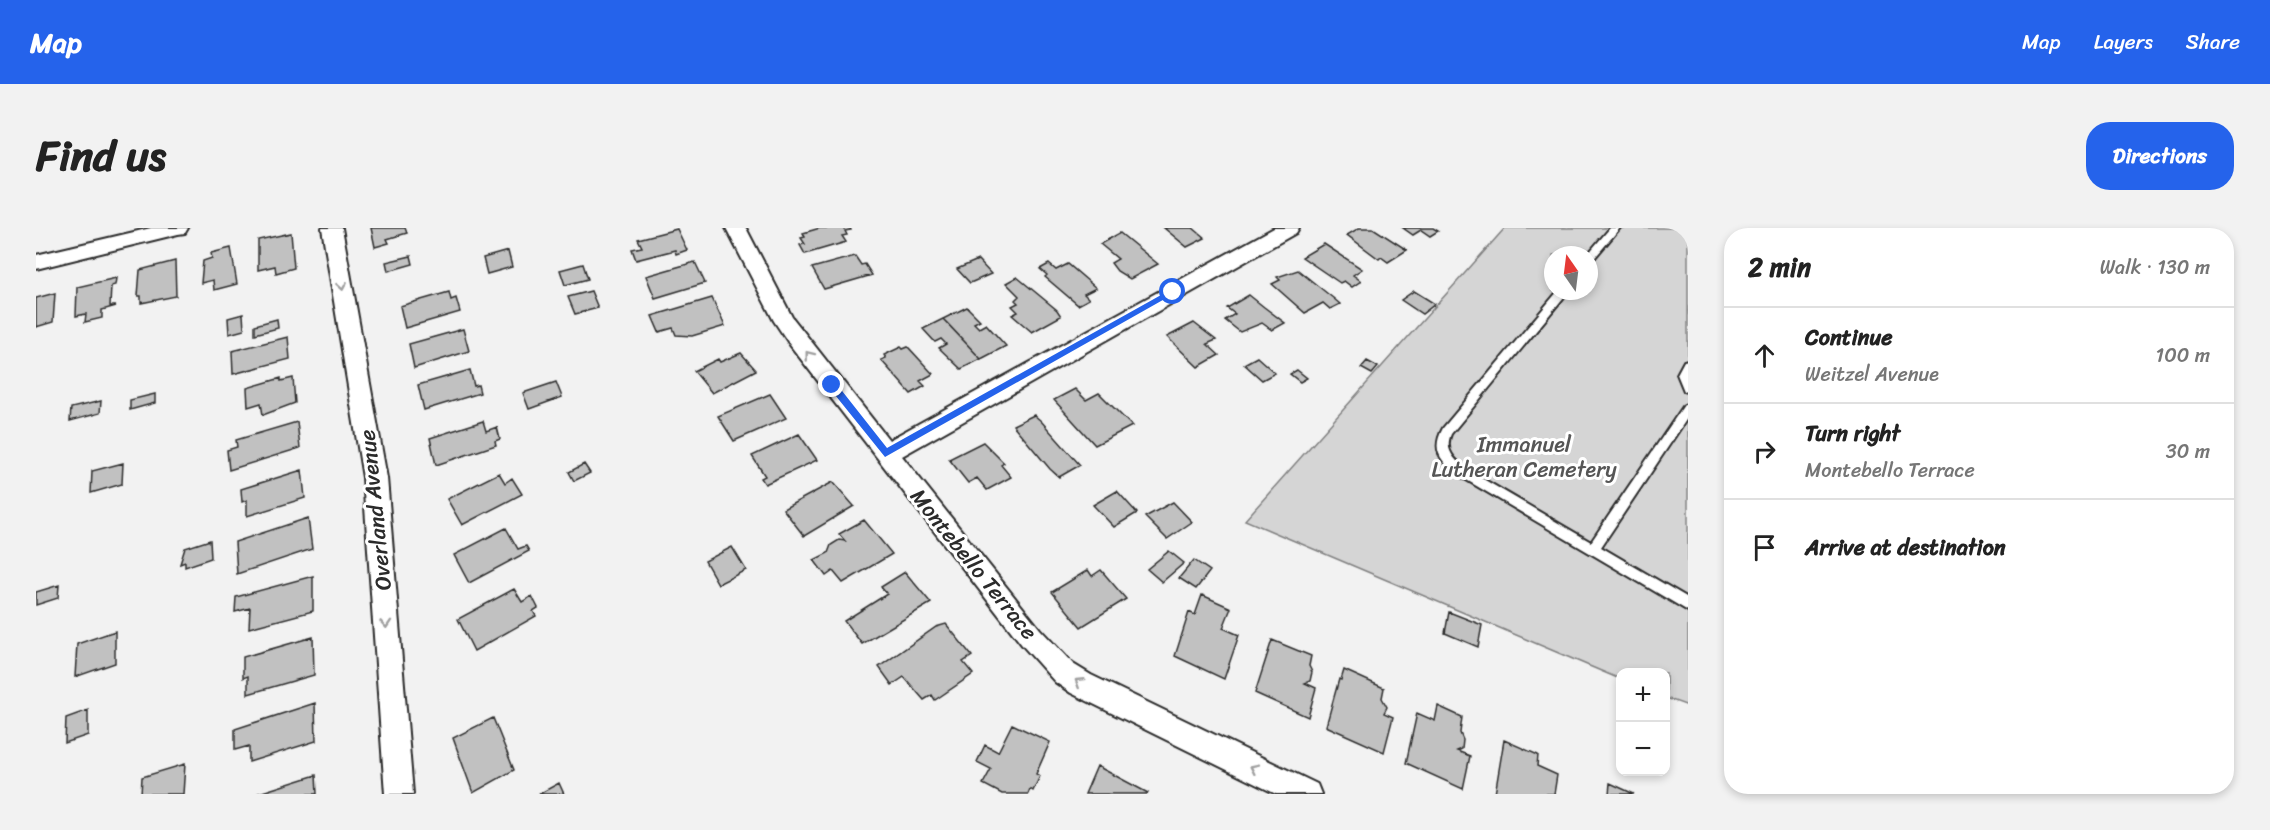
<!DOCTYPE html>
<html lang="en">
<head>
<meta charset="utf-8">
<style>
	:root { --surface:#fff; --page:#f2f2f2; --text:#222; --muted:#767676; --line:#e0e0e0; --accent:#2563eb }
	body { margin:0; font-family:Sriracha,sans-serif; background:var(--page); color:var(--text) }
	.controls { position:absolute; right:18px; bottom:18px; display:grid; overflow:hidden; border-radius:12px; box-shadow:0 3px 9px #0003 }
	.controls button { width:54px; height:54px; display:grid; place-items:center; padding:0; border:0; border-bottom:2px solid var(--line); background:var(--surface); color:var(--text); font:30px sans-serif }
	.compass { position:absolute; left:1508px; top:18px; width:54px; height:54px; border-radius:50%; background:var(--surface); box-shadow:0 3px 9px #0003; rotate:346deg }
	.stop { position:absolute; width:18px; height:18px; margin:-14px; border:4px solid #2563eb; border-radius:50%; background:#fff }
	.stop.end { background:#2563eb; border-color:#fff; box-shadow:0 2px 6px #0008 }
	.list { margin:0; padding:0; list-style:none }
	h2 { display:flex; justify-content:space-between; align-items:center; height:78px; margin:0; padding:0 24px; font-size:26px }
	h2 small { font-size:20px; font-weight:400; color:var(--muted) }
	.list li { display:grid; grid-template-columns:39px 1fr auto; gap:18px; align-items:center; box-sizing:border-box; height:96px; padding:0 24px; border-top:2px solid var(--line) }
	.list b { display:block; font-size:22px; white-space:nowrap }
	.list p { margin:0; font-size:20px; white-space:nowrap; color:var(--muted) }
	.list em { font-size:20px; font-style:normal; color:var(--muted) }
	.icon { flex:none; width:33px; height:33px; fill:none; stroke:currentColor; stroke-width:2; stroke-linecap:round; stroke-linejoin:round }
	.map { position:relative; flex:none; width:1652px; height:566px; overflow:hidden; border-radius:24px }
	header { display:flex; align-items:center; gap:36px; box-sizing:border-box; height:84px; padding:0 30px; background:var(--accent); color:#fff }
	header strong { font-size:28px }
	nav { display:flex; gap:33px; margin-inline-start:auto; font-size:21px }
	.intro { display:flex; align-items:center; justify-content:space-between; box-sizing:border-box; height:144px; padding:0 36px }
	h1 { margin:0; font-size:42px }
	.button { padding:15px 27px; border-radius:24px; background:var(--accent); color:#fff; font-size:21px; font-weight:700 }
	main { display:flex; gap:36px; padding:0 36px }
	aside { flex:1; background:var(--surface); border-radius:24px; box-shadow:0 3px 9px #0003 }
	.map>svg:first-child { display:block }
</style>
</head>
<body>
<header>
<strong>Map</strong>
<nav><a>Map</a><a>Layers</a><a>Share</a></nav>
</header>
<div class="intro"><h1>Find us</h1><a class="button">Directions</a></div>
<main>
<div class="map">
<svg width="1652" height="566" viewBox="0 0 1652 566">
	<rect width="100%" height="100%" fill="#f2f2f2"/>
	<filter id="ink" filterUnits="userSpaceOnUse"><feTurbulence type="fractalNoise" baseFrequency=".0167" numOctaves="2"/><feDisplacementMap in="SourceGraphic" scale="12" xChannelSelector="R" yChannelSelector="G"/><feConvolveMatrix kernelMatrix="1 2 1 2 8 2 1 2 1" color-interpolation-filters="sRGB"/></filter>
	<g filter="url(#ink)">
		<!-- green -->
		<path fill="#d5d5d5" stroke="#808080" stroke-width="1.5" fill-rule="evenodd" d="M1469,0H1652V478L1630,470V445H1584V451L1209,292ZM1517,27H1553V63H1517Z"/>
		<!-- building -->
		<path fill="#c1c1c1" stroke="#2b2b2b" stroke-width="1.5" d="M335,0H369L371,5L351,11L353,15L339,19Z
			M784,0H814L815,2L809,3L811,7L806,8L810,14L769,26L764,17L769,16L765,10L769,9L767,5Z
			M1128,0H1157L1169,10L1151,19Z
			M1323,0H1337L1371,22L1352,34L1345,29L1343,31L1311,7Z
			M1367,0H1397L1402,3L1394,8L1385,2L1377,7Z
			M641,1L651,22L640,26L639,22L600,32L596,21L606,19L602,11Z
			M255,5L258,40L240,45L239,38L222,42V12Z
			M1084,5L1122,36L1094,51L1081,43L1075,35L1082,31L1064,16Z
			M1288,16L1326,41L1317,47L1325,53L1316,59L1308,53L1304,55L1266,29Z
			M195,20L201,56L178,62L177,52L165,55L167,33L176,30L175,25Z
			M472,23L476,39L451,46L447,30Z
			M375,28L377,36L352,43L350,34Z
			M819,28L825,37L829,36L836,47L788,61L776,40Z
			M942,32L955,46L934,55L921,41Z
			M139,33L140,68L105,75V68H102L104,42Z
			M659,34L669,55L619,70L610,48Z
			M547,36L552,51L529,57L524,42Z
			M1013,36L1020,42L1032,36L1060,60L1048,66L1053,71L1042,77L1009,49L1011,47L1004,41Z
			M1262,42L1297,70L1304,76L1294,81L1287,75L1269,85L1236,56L1244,52L1241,49Z
			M981,49L1021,82L1025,88L996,104L990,99L976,87L982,84L976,78L982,75L979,72L983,68L970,55Z
			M80,50L79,57L75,58L74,78H80L66,82V90L49,94L50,86L40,88L41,59Z
			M555,63L562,80L539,86L532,69Z
			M1378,63L1399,76L1386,86L1365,72Z
			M413,64L415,72L420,70L424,84L369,100L364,78Z
			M19,65L17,94L0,99V70Z
			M1213,67L1228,79L1249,95L1236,102L1226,95L1204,104L1189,92L1199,86L1191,80Z
			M676,70L689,98L656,108L640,107L637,100L623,104L616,88Z
			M931,79L944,92L938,95L943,100L950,96L970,118L945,131L907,91Z
			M207,86L208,102L193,106L192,90Z
			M241,91L242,100L219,106V97Z
			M907,91L911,95L945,131L925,141L903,120L910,116L905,111L899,114L887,101Z
			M1158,95L1180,112L1171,116L1183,127L1162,139L1131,109Z
			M427,101L433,123L378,140L373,116Z
			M252,109L254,131L197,146L196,123Z
			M865,119L867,121L872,119L897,146L884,153L889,158L875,166L845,132L850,130L848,127Z
			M705,125L720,142L676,165L658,143L682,131L684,134Z
			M1221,129L1239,145L1226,152L1208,136Z
			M1331,133L1342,139L1336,146L1325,140Z
			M434,142L438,158L442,157L444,165L388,182L382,157Z
			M1261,142L1271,150L1264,154L1254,146Z
			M245,150V153L257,150L259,175L227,187L225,175L212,179L211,160Z
			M520,154L526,169L493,181L487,165Z
			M1039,161L1050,172L1063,165L1096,198L1059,217L1018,172Z
			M119,166V175L94,182V172Z
			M734,166L750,190L698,213L682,188Z
			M65,173L64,185L34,193L35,180Z
			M998,187L1005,193L1044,237L1023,249L1014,241L977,197Z
			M447,193L450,203L461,199L464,211L459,213L460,217L400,237L394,210Z
			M261,194L264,220L193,242L191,222L201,219L200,212Z
			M763,206L781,232L729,256L725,250L729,248L716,228Z
			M947,214L968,235L965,237L975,249L951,262L941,250L932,255L913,231Z
			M87,235L86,256L55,265L56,243Z
			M548,236L554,245L538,253L533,244Z
			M266,242L269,270L211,288V272L206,274L205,261Z
			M463,245L469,255L476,250L486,266L426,297L411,271Z
			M797,254L818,278L768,308L747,281Z
			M1081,263L1101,285L1078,299L1057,277Z
			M1137,274L1156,294L1131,311L1109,289Z
			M272,290L276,321L201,346L199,314Z
			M828,292L856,326L807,355L797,343L790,348L778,332L792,325L795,317L803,312L809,313L803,306Z
			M470,300L482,321L490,318L493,323L433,355L418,327Z
			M174,312L175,330L149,339V334L144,336L149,320Z
			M696,319L710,342L682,356L669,333Z
			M1133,323L1148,335L1126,354L1111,341Z
			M1158,332L1174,343L1160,361L1143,350Z
			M1052,342L1056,348L1065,342L1090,371L1045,399L1016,364Z
			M869,344L895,375L826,416L808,393L851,366L845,359Z
			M277,348V383L213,400L214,380L199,384L200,369Z
			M23,357L22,370L0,377V364Z
			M478,361L486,374L496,368L502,380L497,383L500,388L438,423L422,391Z
			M1166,367L1195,380L1187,400L1203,407L1188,451L1139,428L1153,384L1159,387Z
			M1413,384L1446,397L1442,419L1409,405Z
			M910,396L936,428L927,434L937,446L899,472L896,467L888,472L868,449L856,457L843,439L900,399Z
			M79,403V435L39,449L41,416Z
			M277,409L278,447L212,466V448L207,450V429Z
			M1236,412L1275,428L1273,438L1276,444L1274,453L1269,455L1280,460L1272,489L1219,465Z
			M1308,442L1348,460L1346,470L1351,479L1348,485L1357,489L1348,524L1290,498L1303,451L1305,452Z
			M279,475L280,513L213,534V518L199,522V501Z
			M1402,478L1426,489L1424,505L1427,512L1426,521L1421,523L1434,528L1427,561L1370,535L1381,485L1399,493Z
			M52,482V507L29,515L30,490Z
			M457,490L478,542L437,565L417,510Z
			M976,496L1014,514L1000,546L1004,548L997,563L994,561L992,566H966L947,556L955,541L941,534L949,517L962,524Z
			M1468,512L1502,527L1501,538L1521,547L1518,566H1459Z
			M149,536L147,566H105L106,549Z
			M1061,538L1112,565L1111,566H1049Z
			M280,547L281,566H220Z
			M523,555L528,566H503Z
			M1574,555L1598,566H1573Z"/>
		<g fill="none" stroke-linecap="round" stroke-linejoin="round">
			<!-- lane casing -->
			<g stroke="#2b2b2b" stroke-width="4">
				<path id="lane" d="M1574,0H1584L1556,33L1553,34V27H1551Z
					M1522,63H1533L1415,206C1408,222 1418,231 1430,241L1555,314L1648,177L1652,176V189L1565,319L1652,370V383L1422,247C1404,232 1395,222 1407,200Z
					M1652,132V164L1648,163L1641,146L1648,133Z"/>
			</g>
			<!-- street casing -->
			<g stroke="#2b2b2b" stroke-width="4">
				<path id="street" d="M115,0H152L149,5L142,6L0,41V27Z
					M286,0H306L351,250L377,566H349L327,250Z
					M690,0H710L756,89L853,212L1238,0H1263L1260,5L866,228L1004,401L1037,436L1055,447L1281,556L1285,566H1240L1035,465L1019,454L986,417L754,117L738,93Z"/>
			</g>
			<!-- lane -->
			<use href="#lane" fill="#fff" fill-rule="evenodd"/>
			<!-- street -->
			<use href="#street" fill="#fff" fill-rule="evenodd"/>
		</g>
		<!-- one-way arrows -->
		<defs><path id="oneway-chevron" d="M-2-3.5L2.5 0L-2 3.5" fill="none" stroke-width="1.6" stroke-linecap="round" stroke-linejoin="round" transform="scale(1.5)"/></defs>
		<g stroke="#a0a0a0">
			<use href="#oneway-chevron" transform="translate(306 58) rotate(80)"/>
			<use href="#oneway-chevron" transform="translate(773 127) rotate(-128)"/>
			<use href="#oneway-chevron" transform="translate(350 396) rotate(86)"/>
			<use href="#oneway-chevron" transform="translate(1043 454) rotate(-148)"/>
			<use href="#oneway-chevron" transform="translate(1218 540) rotate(-154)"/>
		</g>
	</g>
	<!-- route -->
	<path fill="#2563eb" d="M1134,62L1141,64L849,229L791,157L799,154L851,220Z"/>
	<g text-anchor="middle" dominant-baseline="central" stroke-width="6" stroke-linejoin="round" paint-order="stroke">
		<!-- park labels -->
		<g font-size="22" fill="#565656" stroke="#fff">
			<text x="1488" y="216">Immanuel<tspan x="1488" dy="25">Lutheran Cemetery</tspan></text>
		</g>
		<!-- street labels -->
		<g font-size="22" fill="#2b2b2b" stroke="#fff">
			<text transform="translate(339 282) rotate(-96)">Overland Avenue</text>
			<text transform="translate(938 336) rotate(51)">Montebello Terrace</text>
		</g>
	</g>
</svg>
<div class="controls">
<button>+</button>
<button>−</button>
</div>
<svg class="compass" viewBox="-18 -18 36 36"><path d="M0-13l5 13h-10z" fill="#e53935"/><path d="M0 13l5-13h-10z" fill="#767676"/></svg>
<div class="stop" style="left:1137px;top:64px"></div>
<div class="stop end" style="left:796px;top:157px"></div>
</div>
<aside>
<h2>2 min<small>Walk · 130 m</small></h2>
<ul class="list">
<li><svg class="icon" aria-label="ahead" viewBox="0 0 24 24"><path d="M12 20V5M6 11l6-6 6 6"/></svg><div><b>Continue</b><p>Weitzel Avenue</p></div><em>100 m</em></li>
<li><svg class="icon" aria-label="right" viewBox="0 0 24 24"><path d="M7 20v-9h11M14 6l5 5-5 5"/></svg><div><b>Turn right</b><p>Montebello Terrace</p></div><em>30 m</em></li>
<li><svg class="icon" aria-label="arrive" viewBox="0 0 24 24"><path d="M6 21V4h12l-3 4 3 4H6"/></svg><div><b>Arrive at destination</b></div></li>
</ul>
</aside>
</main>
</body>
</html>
